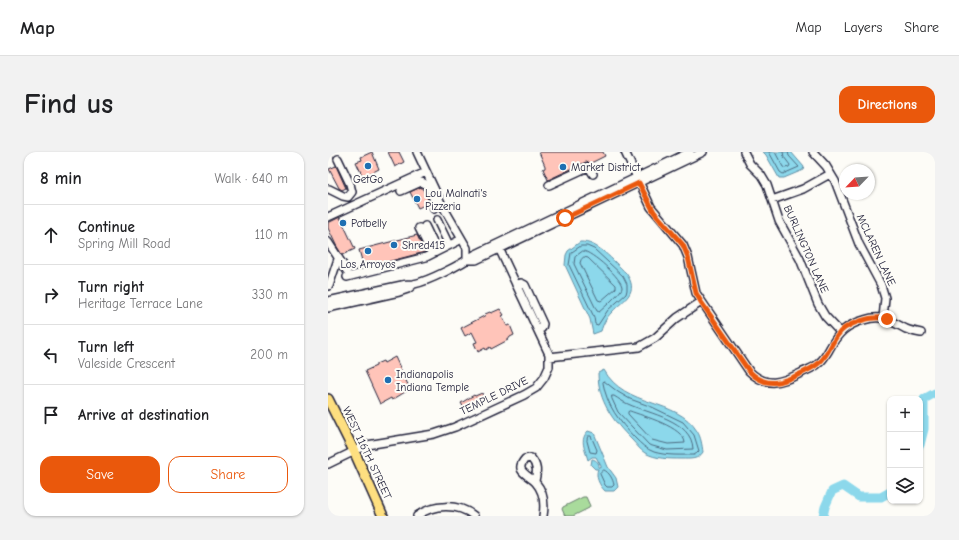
<!DOCTYPE html>
<html lang="en">
<head>
<meta charset="utf-8">
<style>
	:root { --surface:#fff; --page:#f2f2f2; --text:#202124; --muted:#757577; --line:#e0e0e0; --accent:#ea580c }
	body { margin:0; font-family:"Comic Neue",sans-serif; background:var(--page); color:var(--text) }
	.controls { position:absolute; right:12px; bottom:12px; display:grid; overflow:hidden; border-radius:8px; box-shadow:0 1px 3px #0004 }
	.controls button { width:36px; height:36px; display:grid; place-items:center; padding:0; border:0; border-bottom:1px solid var(--line); background:var(--surface); color:var(--text); font:20px sans-serif }
	.compass { position:absolute; left:511px; top:12px; width:36px; height:36px; border-radius:50%; background:var(--surface); box-shadow:0 1px 3px #0004; rotate:245deg }
	.stop { position:absolute; width:12px; height:12px; margin:-9px; border:3px solid #ea580c; border-radius:50%; background:#fff }
	.stop.end { background:#ea580c; border-color:#fff; box-shadow:0 1px 4px #0008 }
	.list { margin:0; padding:0; list-style:none }
	h2 { display:flex; justify-content:space-between; align-items:center; height:52px; margin:0; padding:0 16px; font-size:17px }
	h2 small { font-size:13px; font-weight:400; color:var(--muted) }
	.list li { display:grid; grid-template-columns:26px 1fr auto; gap:12px; align-items:center; box-sizing:border-box; height:60px; padding:0 16px; border-top:1px solid var(--line) }
	.list b { display:block; font-size:15px; white-space:nowrap }
	.list p { margin:0; font-size:13px; white-space:nowrap; color:var(--muted) }
	.list em { font-size:13px; font-style:normal; color:var(--muted) }
	.actions { display:flex; gap:8px; padding:12px 16px }
	.actions a { flex:1; padding:9px 0; border:1px solid var(--accent); border-radius:12px; text-align:center; font-size:14px; color:var(--accent) }
	.actions .main { background:var(--accent); color:#fff }
	.icon { flex:none; width:22px; height:22px; fill:none; stroke:currentColor; stroke-width:2; stroke-linecap:round; stroke-linejoin:round }
	.map { position:relative; flex:none; width:607px; height:364px; overflow:hidden; border-radius:12px }
	header { display:flex; align-items:center; gap:24px; box-sizing:border-box; height:56px; padding:0 20px; background:var(--surface); border-bottom:1px solid var(--line) }
	header strong { font-size:19px }
	nav { display:flex; gap:22px; margin-inline-start:auto; font-size:14px }
	.intro { display:flex; align-items:center; justify-content:space-between; box-sizing:border-box; height:96px; padding:0 24px }
	h1 { margin:0; font-size:28px }
	.button { padding:10px 18px; border-radius:12px; background:var(--accent); color:#fff; font-size:14px; font-weight:700 }
	main { display:flex; gap:24px; padding:0 24px }
	aside { flex:1; background:var(--surface); border-radius:12px; box-shadow:0 1px 3px #0004 }
	.map>svg:first-child { display:block }
</style>
</head>
<body>
<header>
<strong>Map</strong>
<nav><a>Map</a><a>Layers</a><a>Share</a></nav>
</header>
<div class="intro"><h1>Find us</h1><a class="button">Directions</a></div>
<main>
<aside>
<h2>8 min<small>Walk · 640 m</small></h2>
<ul class="list">
<li><svg class="icon" aria-label="ahead" viewBox="0 0 24 24"><path d="M12 20V5M6 11l6-6 6 6"/></svg><div><b>Continue</b><p>Spring Mill Road</p></div><em>110 m</em></li>
<li><svg class="icon" aria-label="right" viewBox="0 0 24 24"><path d="M7 20v-9h11M14 6l5 5-5 5"/></svg><div><b>Turn right</b><p>Heritage Terrace Lane</p></div><em>330 m</em></li>
<li><svg class="icon" aria-label="left" viewBox="0 0 24 24"><path d="M17 20v-9H6M10 6l-5 5 5 5"/></svg><div><b>Turn left</b><p>Valeside Crescent</p></div><em>200 m</em></li>
<li><svg class="icon" aria-label="arrive" viewBox="0 0 24 24"><path d="M6 21V4h12l-3 4 3 4H6"/></svg><div><b>Arrive at destination</b></div></li>
</ul>
<div class="actions"><a class="main">Save</a><a>Share</a></div>
</aside>
<div class="map">
<svg width="607" height="364" viewBox="0 0 607 364">
	<rect width="100%" height="100%" fill="#fdfcf7"/>
	<filter id="ink" filterUnits="userSpaceOnUse"><feTurbulence type="fractalNoise" baseFrequency=".025" numOctaves="2"/><feDisplacementMap in="SourceGraphic" scale="8" xChannelSelector="R" yChannelSelector="G"/><feConvolveMatrix kernelMatrix="1 2 1 2 8 2 1 2 1" color-interpolation-filters="sRGB"/></filter>
	<g filter="url(#ink)">
		<!-- green -->
		<path fill="#a9db9c" stroke="#667e6c" d="M255,345H258L262,354L261,356L245,364H237L234,357L235,355Z"/>
		<!-- water -->
		<path fill="#8cd8eb" stroke="#628fa5" d="M435,0H463L476,15L475,18L456,26H451L438,3Z
			M252,90C270,89 285,109 298,121C312,141 296,147 284,160C278,166 275,172 273,179L265,182L262,167L237,113L238,103L240,99Z
			M276,218C297,256 349,246 369,279C373,285 374,293 375,300C370,308 363,307 353,307C341,307 328,307 317,301C312,298 308,292 304,288C285,269 270,249 270,221Z
			M260,279L266,281L280,315L288,326L290,335L286,339H277C271,333 267,324 270,317H267L263,313L264,307C269,308 271,311 271,315L273,316V314L268,305H264L260,308C257,297 251,288 260,279Z"/>
		<g fill="none" stroke-linecap="round" stroke-linejoin="round">
			<!-- shore -->
			<path stroke="#4c6b81" stroke-width="1" d="M441,0L452,20L455,22L471,15L461,4L460,0
				M447,0L455,15L457,16L461,15L462,13L456,5L455,0
				M253,94H259L266,97L295,124L299,132V138L298,142L280,158L270,173L267,172L266,165L241,113L243,101Z
				M255,99C263,99 295,127 294,136C294,139 275,157 271,160L269,159L246,112L247,105Z
				M256,105L260,106L288,133V136L273,149L270,148L252,111L253,108Z
				M276,229L290,240L302,247L324,255L355,270L366,283L371,299L369,301L366,303C353,303 339,304 326,300C318,297 313,292 307,286C291,269 279,254 275,231Z
				M284,244H286C291,247 295,250 300,252C321,262 364,268 365,297L339,298L321,293L290,260L284,247Z
				M302,259C315,264 356,275 357,291L340,292L324,288L300,262V260Z
				M260,284H263L269,298L268,301L262,300L259,289Z
				M276,318C281,320 285,327 286,333L284,335H279L277,333L272,322Z"/>
			<!-- river -->
			<path stroke="#8cd8eb" stroke-width="9" d="M592,293L596,277V247L607,241
				M495,364L497,355L504,339L515,334L531,345H553L562,340"/>
		</g>
		<!-- building -->
		<path fill="#ffc4b9" stroke="#22223b" d="M44,0L51,17L35,25L28,10L34,8L33,5Z
			M60,0H71L76,10L67,15Z
			M211,0H275L277,4L263,11L258,10L220,28L215,17L217,16V14Z
			M8,14L17,34L18,36L14,38L11,36L1,17Z
			M93,35L98,42L101,51L90,56L82,40Z
			M12,65L27,97L14,103L8,93L0,76V71Z
			M89,83L97,100L36,116L31,98Z
			M172,157L176,163L174,164L179,174L182,173L186,183L182,185L180,188L163,197L162,195L158,198L157,196L150,200L146,191L149,190L144,180L137,184L133,176L158,163L157,162L162,160L163,161Z
			M67,205L82,237L64,248L63,246L52,252L37,219L48,214V212L55,209L56,211Z
			M154,241L156,246L136,256L133,251L146,243L147,244Z"/>
		<g fill="none" stroke-linecap="round" stroke-linejoin="round">
			<!-- minor casing -->
			<g stroke="#22223b" stroke-width="10">
				<path id="minor" d="M89,0L113,51L139,96V108
					M297,0L323,55L355,93L360,105L368,141L421,219C438,236 453,231 473,221C479,218 486,216 491,211C496,207 499,201 502,196C510,181 518,173 536,168C555,162 562,169 578,177C583,179 588,180 593,181
					M416,0L422,12L433,23L439,33L451,69L472,107L490,152L497,164L512,180
					M485,0L498,14L507,29L531,92L553,133L557,146L555,166
					M221,33L260,15L262,17L265,22
					M1,37L15,44L20,45L24,40L22,32L10,7
					M73,39L93,30C101,31 106,47 107,55L106,57
					M444,48L475,37L502,22
					M0,65L98,20
					M109,68L121,93
					M97,74L109,99
					M91,76L104,102
					M0,90L19,119
					M139,108H148L171,97L375,0
					M19,125L98,105L130,89
					M188,133L193,131L197,133L215,172L214,176L210,178
					M1,134L10,107
					M0,149L74,133C78,132 82,132 86,132C101,129 134,112 146,103L362,0
					M0,156L71,140L80,137L86,132
					M221,205L311,195L327,186L349,166L373,150
					M0,312L39,293L106,282L127,275L196,243L208,236L216,226L221,215V202L169,92
					M207,329C209,320 210,314 203,306L197,307C185,320 202,323 208,331C216,340 217,352 215,364
					M89,364C105,352 130,351 146,364"/>
			</g>
			<!-- major casing -->
			<g stroke="#22223b" stroke-width="12">
				<path id="major" d="M0,247L26,299L55,364"/>
			</g>
			<!-- minor -->
			<use href="#minor" stroke="#fdfcf7" stroke-width="7"/>
			<!-- major -->
			<use href="#major" stroke="#fedf80" stroke-width="9"/>
		</g>
	</g>
	<g fill="none" stroke-linecap="round" stroke-linejoin="round" filter="url(#ink)">
		<!-- route -->
		<path stroke="#ea580c" stroke-width="5" d="M237,66L311,31L326,60L355,93L360,105L368,141L373,150L421,219C438,237 454,231 474,221C480,218 487,215 492,210C500,203 503,192 509,184C517,171 545,163 559,167"/>
	</g>
	<!-- markers -->
	<g fill="#1f6fb2" stroke="#fdfcf7" stroke-width="1.5">
		<circle cx="40" cy="14" r="4"/>
		<circle cx="235" cy="15" r="4"/>
		<circle cx="89" cy="47" r="4"/>
		<circle cx="15" cy="71" r="4"/>
		<circle cx="66" cy="93" r="4"/>
		<circle cx="40" cy="99" r="4"/>
		<circle cx="60" cy="228" r="4"/>
	</g>
	<g text-anchor="middle" dominant-baseline="central" stroke-width="4" stroke-linejoin="round" paint-order="stroke">
		<!-- poi labels -->
		<g font-size="11" fill="#22223b" stroke="#fdfcf7" text-anchor="start">
			<text x="243" y="15">Market District</text>
			<text x="40" y="27" text-anchor="middle">GetGo</text>
			<text x="97" y="41">Lou Malnati's<tspan x="97" dy="13">Pizzeria</tspan></text>
			<text x="23" y="71">Potbelly</text>
			<text x="74" y="93">Shred415</text>
			<text x="40" y="112" text-anchor="middle">Los Arroyos</text>
			<text x="68" y="222">Indianapolis<tspan x="68" dy="13">Indiana Temple</tspan></text>
		</g>
		<!-- street labels -->
		<g font-size="11" fill="#22223b" stroke="#fdfcf7">
			<text transform="translate(478 97) rotate(66)">BURLINGTON LANE</text>
			<text transform="translate(548 98) rotate(65)">MCLAREN LANE</text>
			<text transform="translate(166 244) rotate(-26)">TEMPLE DRIVE</text>
			<text transform="translate(39 301) rotate(65)">WEST 116TH STREET</text>
		</g>
	</g>
</svg>
<div class="controls">
<button>+</button>
<button>−</button>
<button><svg class="icon" aria-label="layers" viewBox="0 0 24 24"><path d="M12 4l9 5-9 5-9-5zM3 14l9 5 9-5"/></svg></button>
</div>
<svg class="compass" viewBox="-18 -18 36 36"><path d="M0-13l5 13h-10z" fill="#e53935"/><path d="M0 13l5-13h-10z" fill="#757577"/></svg>
<div class="stop" style="left:237px;top:66px"></div>
<div class="stop end" style="left:559px;top:167px"></div>
</div>
</main>
</body>
</html>
